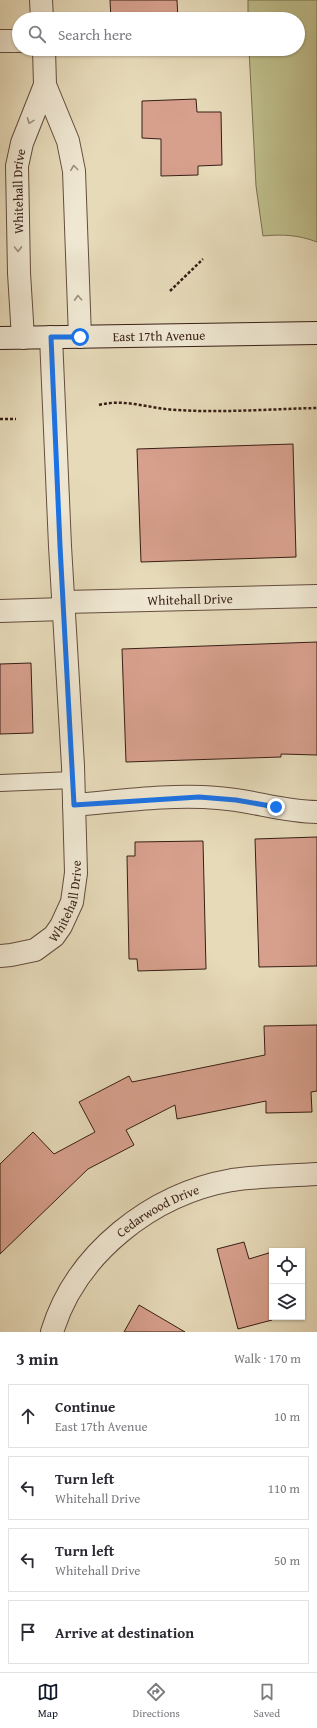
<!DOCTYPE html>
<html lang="en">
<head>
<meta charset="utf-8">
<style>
	:root { --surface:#fff; --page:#f7f7f7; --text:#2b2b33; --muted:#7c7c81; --line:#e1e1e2; --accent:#111827 }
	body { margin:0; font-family:"Gentium Book Plus",serif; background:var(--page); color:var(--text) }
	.controls { position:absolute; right:12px; bottom:12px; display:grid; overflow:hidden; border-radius:0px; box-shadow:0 1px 3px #0004 }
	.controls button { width:36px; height:36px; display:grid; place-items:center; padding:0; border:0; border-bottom:1px solid var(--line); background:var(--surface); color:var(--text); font:20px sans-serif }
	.stop { position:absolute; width:12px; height:12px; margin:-9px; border:3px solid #1a73e8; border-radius:50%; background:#fff }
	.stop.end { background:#1a73e8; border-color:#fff; box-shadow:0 1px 4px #0008 }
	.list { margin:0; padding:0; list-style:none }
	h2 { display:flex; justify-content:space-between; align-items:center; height:52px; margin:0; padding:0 16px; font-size:17px }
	h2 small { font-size:13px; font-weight:400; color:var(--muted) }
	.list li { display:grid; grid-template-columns:26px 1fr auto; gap:12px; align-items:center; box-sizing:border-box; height:64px; margin:0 8px 8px; padding:0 8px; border:1px solid var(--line); border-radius:0px }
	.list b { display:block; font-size:15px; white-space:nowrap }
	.list p { margin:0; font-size:13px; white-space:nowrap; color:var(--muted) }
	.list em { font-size:13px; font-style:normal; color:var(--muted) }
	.icon { flex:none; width:22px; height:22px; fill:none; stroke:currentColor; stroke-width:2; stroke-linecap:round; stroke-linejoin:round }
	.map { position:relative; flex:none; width:317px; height:1332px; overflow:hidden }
	.search { position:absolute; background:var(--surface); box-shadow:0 1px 3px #0004; left:12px; right:12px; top:12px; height:44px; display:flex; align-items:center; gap:10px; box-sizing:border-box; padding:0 14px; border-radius:22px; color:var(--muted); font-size:15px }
	.sheet { height:340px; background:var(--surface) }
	nav { display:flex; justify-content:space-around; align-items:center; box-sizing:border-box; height:56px; border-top:1px solid var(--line); background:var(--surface); font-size:11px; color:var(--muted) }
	nav a { display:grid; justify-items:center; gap:2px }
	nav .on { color:var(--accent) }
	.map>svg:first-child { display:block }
</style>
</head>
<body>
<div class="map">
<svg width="317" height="1332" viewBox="0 0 317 1332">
	<rect width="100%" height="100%" fill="#e6dab9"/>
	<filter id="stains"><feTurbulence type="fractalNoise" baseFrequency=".005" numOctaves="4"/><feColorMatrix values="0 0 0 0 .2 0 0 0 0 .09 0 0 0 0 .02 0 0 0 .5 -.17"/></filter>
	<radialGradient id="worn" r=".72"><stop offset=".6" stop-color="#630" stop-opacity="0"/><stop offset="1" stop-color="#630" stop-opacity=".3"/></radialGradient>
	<!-- green -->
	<path fill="#bdbd8a" stroke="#7a6e50" d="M248,0H317V242C299,235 282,234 263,236L256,186L249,49H298V19H248Z"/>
	<!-- building -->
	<path fill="#d7a08d" stroke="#381e15" d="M110,0H177L178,19H111Z
		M196,99L197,112H221L222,165L198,166V175L161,176V139L142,138V101Z
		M293,444L296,557L141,562L137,449Z
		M317,642V755L281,754V757L126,762L122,649Z
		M31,663L33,733L0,734V664Z
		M317,837V966L259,967L255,839Z
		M203,841L206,969L138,971L137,959H129L127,856H135V842Z
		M317,1025V1091L311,1092L312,1112L266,1113V1101L177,1119L175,1105L126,1130L134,1145L88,1169L0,1254V1164L33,1132L54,1154L95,1132L79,1102L129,1076L132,1082L265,1055L264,1026Z
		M244,1242L249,1259L272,1252V1320L238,1329L217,1249Z
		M139,1305L185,1332H124Z"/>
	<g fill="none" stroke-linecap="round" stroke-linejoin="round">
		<!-- lane casing -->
		<g stroke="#644d3e" stroke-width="18">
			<path id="lane" d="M0,783L73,780"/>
		</g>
		<!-- street casing -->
		<g stroke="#644d3e" stroke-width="24">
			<g id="street">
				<path d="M41,0L42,19"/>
				<path d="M0,41H19"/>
				<path d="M45,85L68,141L74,171L80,337"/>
				<path id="s1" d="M23,338L19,273L17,166L22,143L45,85L44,49"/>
				<path id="s2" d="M64,602L317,596"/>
				<path d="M0,611L64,609"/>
				<path d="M74,805C122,801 170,794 218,798C251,800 283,812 317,812"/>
				<path id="s3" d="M0,956L11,955L35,950L54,936L61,926L72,902L76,873L73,766L60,546L51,337"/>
				<path id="s4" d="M52,1332C76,1253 152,1194 232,1180C260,1176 289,1176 317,1174"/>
			</g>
		</g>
		<!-- secondary casing -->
		<g stroke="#381e15" stroke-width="24">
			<g id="secondary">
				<path id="s5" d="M0,338L317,333"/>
			</g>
		</g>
		<!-- path -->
		<path stroke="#381e15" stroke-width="2.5" stroke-dasharray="3 2" stroke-linecap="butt" d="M170,291L203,259
			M99,405C125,398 150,409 177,410C223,413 271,409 317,408
			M0,419H16"/>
		<!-- lane -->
		<use href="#lane" stroke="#efe7d2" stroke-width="16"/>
		<!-- street -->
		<use href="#street" stroke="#efe7d2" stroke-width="22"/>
		<!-- secondary -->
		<use href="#secondary" stroke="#efe7d2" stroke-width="22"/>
	</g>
	<!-- one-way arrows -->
	<defs><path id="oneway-chevron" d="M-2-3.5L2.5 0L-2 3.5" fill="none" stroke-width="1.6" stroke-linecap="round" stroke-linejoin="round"/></defs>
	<g stroke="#9d8d7d">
		<use href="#oneway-chevron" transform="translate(30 121) rotate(111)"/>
		<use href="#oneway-chevron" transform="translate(74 168) rotate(-97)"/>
		<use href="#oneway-chevron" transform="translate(18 249) rotate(89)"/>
		<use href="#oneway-chevron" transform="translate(78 298) rotate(-93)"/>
	</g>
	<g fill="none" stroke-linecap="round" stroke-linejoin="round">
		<!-- route -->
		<path stroke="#1a73e8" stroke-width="5" d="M80,337H51L60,546L74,805L199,797L236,800L276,807"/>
	</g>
	<g text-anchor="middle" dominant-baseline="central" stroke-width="3" stroke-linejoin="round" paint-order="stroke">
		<!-- street labels -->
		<g font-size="13" fill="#381e15" stroke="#efe7d2">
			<text stroke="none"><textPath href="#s1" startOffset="147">Whitehall Drive</textPath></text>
			<text stroke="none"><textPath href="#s5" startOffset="159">East 17th Avenue</textPath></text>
			<text stroke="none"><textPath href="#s2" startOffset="126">Whitehall Drive</textPath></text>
			<text stroke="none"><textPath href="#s3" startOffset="97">Whitehall Drive</textPath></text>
			<text stroke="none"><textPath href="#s4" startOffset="166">Cedarwood Drive</textPath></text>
		</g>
	</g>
	<rect width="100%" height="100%" filter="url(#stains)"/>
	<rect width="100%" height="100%" fill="url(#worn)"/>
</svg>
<div class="controls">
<button><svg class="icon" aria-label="locate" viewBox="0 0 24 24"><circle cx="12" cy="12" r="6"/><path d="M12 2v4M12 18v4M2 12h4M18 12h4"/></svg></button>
<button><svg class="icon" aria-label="layers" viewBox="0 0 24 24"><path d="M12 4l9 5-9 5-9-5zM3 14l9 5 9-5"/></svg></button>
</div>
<div class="stop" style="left:80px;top:337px"></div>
<div class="stop end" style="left:276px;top:807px"></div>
<div class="search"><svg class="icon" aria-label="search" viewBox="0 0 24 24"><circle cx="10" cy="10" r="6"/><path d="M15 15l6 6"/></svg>Search here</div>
</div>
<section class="sheet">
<h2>3 min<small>Walk · 170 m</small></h2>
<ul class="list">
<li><svg class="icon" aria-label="ahead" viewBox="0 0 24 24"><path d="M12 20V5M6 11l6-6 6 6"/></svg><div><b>Continue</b><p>East 17th Avenue</p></div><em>10 m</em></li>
<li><svg class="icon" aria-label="left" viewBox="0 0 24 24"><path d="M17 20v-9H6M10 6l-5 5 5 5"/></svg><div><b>Turn left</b><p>Whitehall Drive</p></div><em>110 m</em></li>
<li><svg class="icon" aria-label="left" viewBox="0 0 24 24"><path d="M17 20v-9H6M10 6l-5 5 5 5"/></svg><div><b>Turn left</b><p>Whitehall Drive</p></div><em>50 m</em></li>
<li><svg class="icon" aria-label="arrive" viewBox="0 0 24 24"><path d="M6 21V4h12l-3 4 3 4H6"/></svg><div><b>Arrive at destination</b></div></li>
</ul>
</section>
<nav>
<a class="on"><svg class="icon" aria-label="map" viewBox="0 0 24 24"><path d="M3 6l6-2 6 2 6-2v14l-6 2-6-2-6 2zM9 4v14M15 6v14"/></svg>Map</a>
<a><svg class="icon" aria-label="directions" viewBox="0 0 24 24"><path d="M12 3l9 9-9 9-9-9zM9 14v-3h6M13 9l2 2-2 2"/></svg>Directions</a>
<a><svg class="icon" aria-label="saved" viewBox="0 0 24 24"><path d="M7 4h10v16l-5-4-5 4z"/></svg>Saved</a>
</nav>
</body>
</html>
